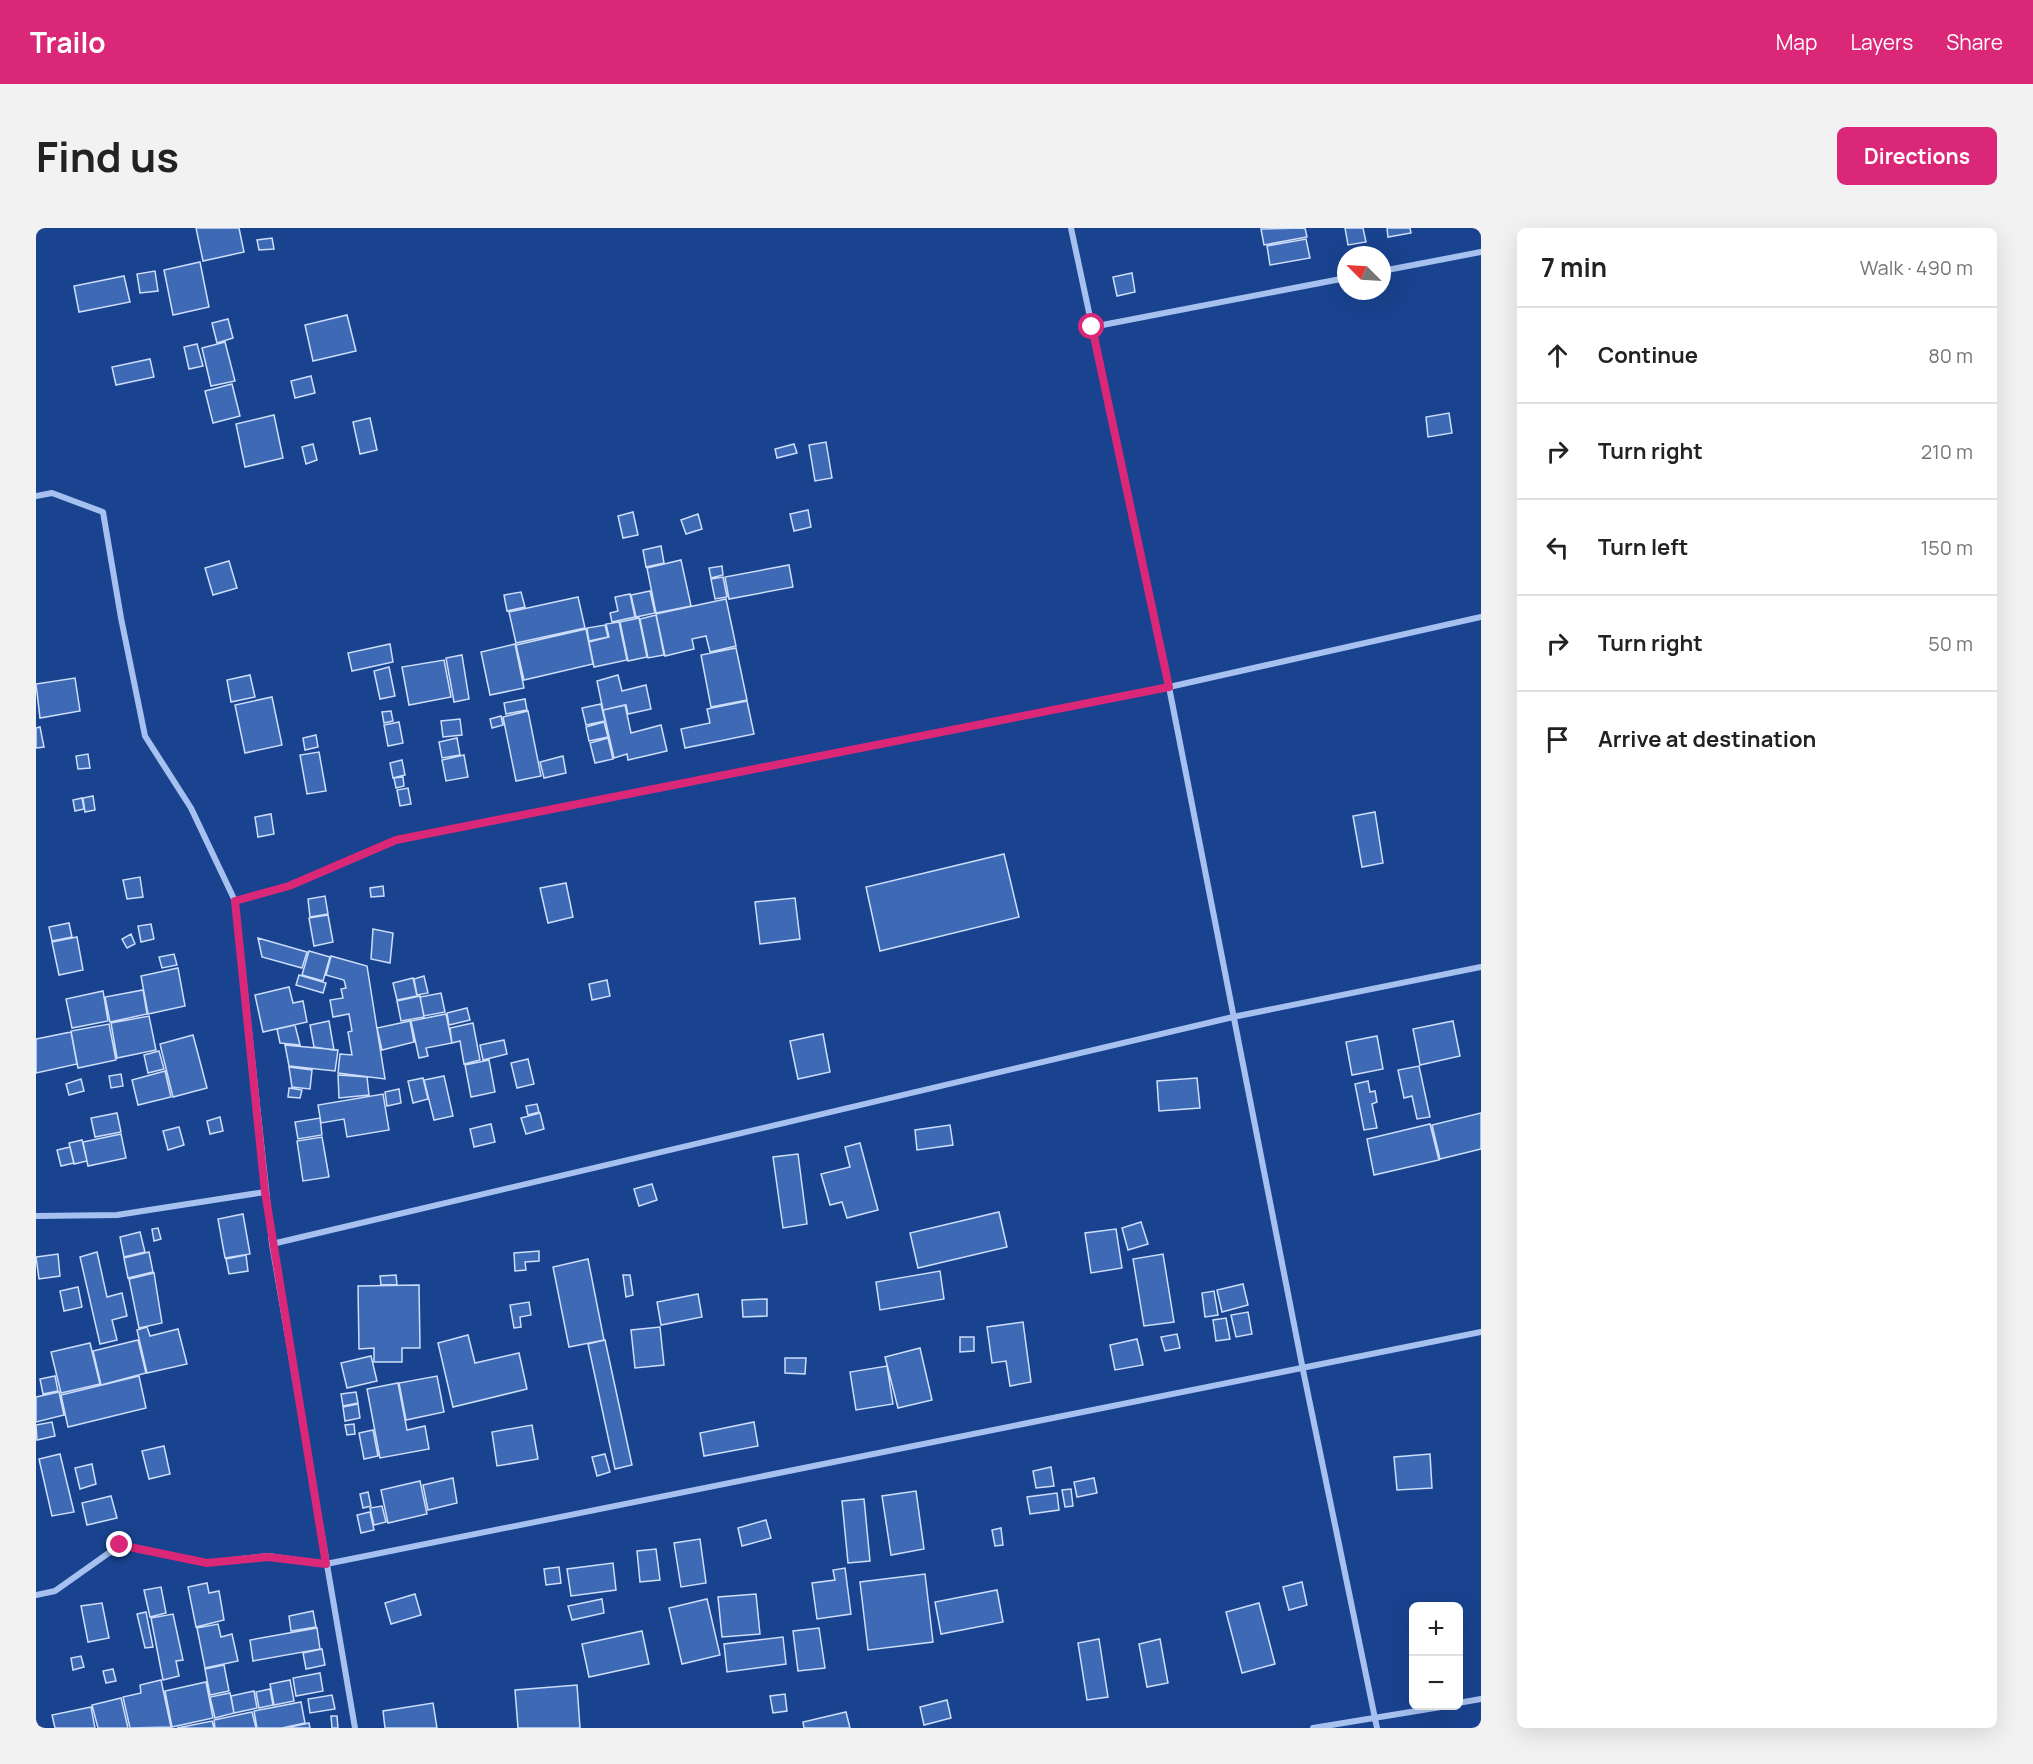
<!DOCTYPE html>
<html lang="en">
<head>
<meta charset="utf-8">
<style>
	:root { --surface:#fff; --page:#f2f2f2; --text:#222; --muted:#767676; --line:#e0e0e0; --accent:#db2777 }
	body { margin:0; font-family:Manrope,sans-serif; background:var(--page); color:var(--text) }
	.controls { position:absolute; right:18px; bottom:18px; display:grid; overflow:hidden; border-radius:9px; box-shadow:0 6px 24px #0002 }
	.controls button { width:54px; height:54px; display:grid; place-items:center; padding:0; border:0; border-bottom:2px solid var(--line); background:var(--surface); color:var(--text); font:30px sans-serif }
	.compass { position:absolute; left:1301px; top:18px; width:54px; height:54px; border-radius:50%; background:var(--surface); box-shadow:0 6px 24px #0002; rotate:294deg }
	.stop { position:absolute; width:18px; height:18px; margin:-14px; border:4px solid #db2777; border-radius:50%; background:#fff }
	.stop.end { background:#db2777; border-color:#fff; box-shadow:0 2px 6px #0008 }
	.list { margin:0; padding:0; list-style:none }
	h2 { display:flex; justify-content:space-between; align-items:center; height:78px; margin:0; padding:0 24px; font-size:26px }
	h2 small { font-size:20px; font-weight:400; color:var(--muted) }
	.list li { display:grid; grid-template-columns:39px 1fr auto; gap:18px; align-items:center; box-sizing:border-box; height:96px; padding:0 24px; border-top:2px solid var(--line) }
	.list b { display:block; font-size:22px; white-space:nowrap }
	.list em { font-size:20px; font-style:normal; color:var(--muted) }
	.icon { flex:none; width:33px; height:33px; fill:none; stroke:currentColor; stroke-width:2; stroke-linecap:round; stroke-linejoin:round }
	.map { position:relative; flex:none; width:1445px; height:1500px; overflow:hidden; border-radius:9px }
	header { display:flex; align-items:center; gap:36px; box-sizing:border-box; height:84px; padding:0 30px; background:var(--accent); color:#fff }
	header strong { font-size:28px }
	nav { display:flex; gap:33px; margin-inline-start:auto; font-size:21px }
	.intro { display:flex; align-items:center; justify-content:space-between; box-sizing:border-box; height:144px; padding:0 36px }
	h1 { margin:0; font-size:42px }
	.button { padding:15px 27px; border-radius:9px; background:var(--accent); color:#fff; font-size:21px; font-weight:700 }
	main { display:flex; gap:36px; padding:0 36px }
	aside { flex:1; background:var(--surface); border-radius:9px; box-shadow:0 6px 24px #0002 }
	.map>svg:first-child { display:block }
</style>
</head>
<body>
<header>
<strong>Trailo</strong>
<nav><a>Map</a><a>Layers</a><a>Share</a></nav>
</header>
<div class="intro"><h1>Find us</h1><a class="button">Directions</a></div>
<main>
<div class="map">
<svg width="1445" height="1500" viewBox="0 0 1445 1500">
	<rect width="100%" height="100%" fill="#19438f"/>
	<!-- building -->
	<path fill="#3e6ab5" stroke="#ccdefa" stroke-width="1.5" d="M160,0H203L208,24L167,33Z
		M1269,0L1271,9L1228,17L1225,1Z
		M1309,0H1327L1330,14L1312,17Z
		M1351,0H1374L1375,5L1352,9Z
		M236,10L238,21L223,22L221,12Z
		M1270,11L1274,30L1234,37L1231,18Z
		M164,34L173,79L137,87L128,42Z
		M119,43L122,63L104,65L101,46Z
		M1096,45L1099,64L1081,68L1077,49Z
		M88,48L94,74L43,84L38,58Z
		M311,87L320,123L277,133L269,97Z
		M192,91L197,110L181,115L176,95Z
		M189,114L199,153L175,158L166,120Z
		M161,116L167,138L153,141L148,119Z
		M114,131L118,149L80,157L76,139Z
		M275,148L279,165L259,170L255,153Z
		M196,156L204,188L177,195L169,163Z
		M1413,185L1416,205L1392,209L1390,189Z
		M238,187L247,230L209,239L200,196Z
		M334,190L341,222L324,226L317,194Z
		M790,214L796,250L779,253L773,217Z
		M277,216L281,232L270,236L266,219Z
		M758,216L761,225L741,230L739,221Z
		M772,282L775,299L758,303L754,286Z
		M597,284L602,307L587,310L582,288Z
		M662,286L666,301L650,306L645,292Z
		M625,318L628,335L610,339L607,322Z
		M645,332L655,378L620,385L611,340Z
		M193,333L201,360L177,367L169,340Z
		M753,337L757,359L693,371L689,349Z
		M686,338L687,347L675,350L673,340Z
		M687,349L691,369L679,371L675,351Z
		M614,363L619,385L600,389L595,367Z
		M485,364L489,379L471,383L468,367Z
		M594,366L599,389L576,394L574,385L582,383L579,369Z
		M542,369L549,400L480,415L473,384Z
		M690,371L700,418L674,424L670,408L656,411L658,421L629,428L620,386Z
		M620,387L628,427L612,430L604,391Z
		M603,390L611,429L592,433L584,394Z
		M583,394L591,432L558,439L553,414L573,409L570,396Z
		M569,397L572,409L553,413L551,400Z
		M550,401L557,436L488,452L480,417Z
		M354,416L357,434L316,443L312,425Z
		M479,416L488,460L454,467L445,424Z
		M700,420L711,472L675,479L665,427Z
		M426,427L433,471L418,474L410,430Z
		M408,432L415,469L373,477L366,439Z
		M353,439L359,468L344,471L338,443Z
		M214,447L219,469L195,474L191,452Z
		M582,447L586,463L610,457L615,481L592,486L590,477L567,482L561,453Z
		M39,450L44,483L4,490L0,456Z
		M236,469L246,517L209,525L199,477Z
		M489,471L491,482L470,486L468,475Z
		M711,473L718,506L649,520L645,501L674,495L671,481Z
		M565,476L569,493L550,497L546,480Z
		M589,477L595,505L625,497L631,523L592,532L591,526L578,530L567,482Z
		M355,483L357,493L348,495L346,484Z
		M492,483L505,548L480,553L467,489Z
		M465,488L467,497L456,500L454,491Z
		M424,491L426,507L407,509L405,493Z
		M363,494L367,515L352,518L348,497Z
		M568,494L572,509L553,513L550,499Z
		M4,499L8,519L0,520V500Z
		M280,507L282,519L269,522L267,510Z
		M421,510L424,527L406,530L403,514Z
		M572,510L577,531L559,535L554,515Z
		M283,524L290,563L271,566L264,527Z
		M52,526L54,540L42,541L40,528Z
		M428,527L432,549L410,553L406,532Z
		M527,528L530,545L508,550L504,534Z
		M366,532L369,547L357,550L354,535Z
		M367,549L368,558L360,560L358,550Z
		M372,560L375,576L364,578L361,562Z
		M57,568L59,582L49,584L47,570Z
		M46,570L48,581L39,583L37,572Z
		M1339,584L1347,635L1326,639L1317,588Z
		M235,586L238,606L222,609L219,589Z
		M968,626L983,689L844,723L830,659Z
		M104,649L107,669L91,671L87,652Z
		M530,655L537,689L512,695L504,660Z
		M347,658L348,668L335,669L334,660Z
		M289,668L292,686L274,689L272,671Z
		M759,670L764,711L724,716L719,674Z
		M292,687L297,714L278,718L273,690Z
		M33,695L36,709L16,713L13,699Z
		M115,696L118,711L105,714L102,698Z
		M337,701L357,705L354,735L335,731Z
		M95,706L99,716L91,720L86,711Z
		M41,709L47,742L23,747L16,714Z
		M222,710L271,724L266,740L226,729Z
		M273,723L294,729L287,753L266,747Z
		M138,726L141,737L126,740L123,729Z
		M295,728L331,738L349,851L302,845L304,826L316,827L312,804L316,803L313,786L297,789L294,772L307,770L305,761L310,760L308,752L290,747Z
		M142,740L149,778L112,786L105,748Z
		M263,747L290,755L287,765L260,757Z
		M388,748L392,765L381,767L378,751Z
		M377,750L381,768L361,772L357,755Z
		M571,752L574,768L556,772L553,756Z
		M253,759L257,775L267,773L271,794L227,804L219,767Z
		M107,762L111,786L74,794L69,769Z
		M67,763L72,793L36,800L30,771Z
		M405,765L409,784L388,788L384,769Z
		M384,768L388,789L365,793L361,773Z
		M431,780L434,792L413,797L411,785Z
		M410,786L416,815L390,820L392,828L383,830L375,793Z
		M113,788L120,822L81,830L75,795Z
		M293,793L298,822L278,819L274,797Z
		M374,793L378,814L346,822L341,800Z
		M1417,793L1424,828L1384,837L1377,801Z
		M437,795L444,832L428,836L424,813L416,815L414,800Z
		M73,796L80,832L42,840L35,803Z
		M259,797L264,817L244,815L241,801Z
		M35,804L41,836L0,845V811Z
		M787,806L794,844L762,851L754,813Z
		M157,807L171,860L137,869L124,816Z
		M1341,808L1347,841L1316,847L1310,814Z
		M468,812L471,826L447,832L444,817Z
		M249,817L302,822L299,843L253,838Z
		M123,823L128,841L112,845L108,827Z
		M492,831L498,856L481,860L475,835Z
		M453,832L459,864L435,869L429,837Z
		M1383,838L1394,889L1381,891L1376,868L1368,870L1362,842Z
		M253,839L276,842L274,861L256,859Z
		M129,843L135,869L102,877L96,852Z
		M85,846L87,858L75,860L73,848Z
		M302,847L331,849L333,867L303,870Z
		M408,848L417,888L398,892L388,852Z
		M387,850L392,871L377,875L372,853Z
		M1161,850L1164,880L1123,883L1121,853Z
		M45,851L48,863L33,867L30,856Z
		M1332,853L1334,864L1339,863L1341,874L1336,876L1341,900L1328,902L1319,856Z
		M253,860L266,862L264,870L252,869Z
		M363,861L365,875L351,878L349,864Z
		M347,866L353,902L311,909L308,891L285,895L282,877Z
		M501,876L503,884L492,887L490,878Z
		M81,885L85,904L59,909L55,890Z
		M504,885L508,901L490,906L485,890Z
		M1445,885V921L1404,931L1396,897Z
		M184,889L187,903L174,906L171,893Z
		M284,890L286,907L262,911L259,894Z
		M455,896L459,914L438,919L434,901Z
		M1394,896L1403,932L1338,947L1331,911Z
		M914,897L917,917L881,922L879,902Z
		M143,899L148,917L132,922L127,903Z
		M85,906L90,930L52,938L47,914Z
		M286,909L293,949L267,953L261,913Z
		M46,912L51,933L38,936L33,915Z
		M824,915L842,982L811,990L806,974L794,977L785,946L814,939L809,919Z
		M34,919L38,935L25,938L21,922Z
		M762,926L771,996L747,1000L737,929Z
		M616,956L621,972L603,978L598,961Z
		M963,984L971,1019L882,1040L874,1005Z
		M207,986L214,1026L189,1030L182,991Z
		M1105,994L1112,1016L1092,1022L1086,1000Z
		M122,1000L125,1011L118,1013L116,1001Z
		M1080,1001L1086,1040L1055,1045L1049,1005Z
		M104,1004L109,1024L88,1029L84,1009Z
		M503,1023V1033L489,1034L490,1042L479,1043L478,1025Z
		M61,1024L71,1069L86,1065L91,1088L76,1092L81,1112L64,1116L44,1029Z
		M113,1024L117,1044L92,1050L88,1030Z
		M22,1026L24,1048L3,1051L0,1029Z
		M1127,1026L1138,1094L1108,1098L1097,1031Z
		M210,1027L212,1043L193,1046L190,1031Z
		M552,1031L568,1112L533,1119L517,1039Z
		M904,1043L908,1071L844,1082L840,1054Z
		M118,1045L126,1095L103,1100L93,1051Z
		M360,1047L361,1057H345L344,1048Z
		M587,1047H594L597,1067L590,1069Z
		M1207,1056L1212,1077L1186,1084L1181,1062Z
		M383,1057L384,1120H366V1134H338V1120L323,1121L322,1058Z
		M42,1059L46,1079L28,1083L24,1063Z
		M1178,1063L1182,1087L1169,1089L1166,1065Z
		M662,1066L666,1089L625,1097L621,1074Z
		M731,1071V1088L707,1089L706,1072Z
		M493,1074L495,1087L484,1089L485,1099L478,1100L474,1077Z
		M1212,1084L1216,1106L1200,1109L1195,1087Z
		M1190,1090L1194,1111L1180,1113L1177,1092Z
		M987,1094L995,1154L974,1158L970,1133L956,1135L951,1099Z
		M111,1099L114,1108L142,1101L151,1136L111,1145L101,1102Z
		M624,1099L628,1137L599,1140L595,1102Z
		M1141,1106L1144,1120L1129,1123L1125,1109Z
		M432,1107L439,1135L483,1125L491,1161L417,1179L402,1115Z
		M924,1109H938V1123L924,1124Z
		M1101,1111L1107,1137L1079,1142L1074,1117Z
		M102,1112L110,1145L65,1157L57,1123Z
		M569,1112L596,1237L579,1241L552,1116Z
		M54,1115L64,1156L25,1165L15,1124Z
		M884,1120L896,1172L862,1180L849,1129Z
		M335,1128L341,1153L311,1160L305,1135Z
		M749,1130H770L769,1146L749,1145Z
		M851,1138L857,1176L820,1182L814,1144Z
		M19,1148L22,1163L7,1166L4,1151Z
		M103,1148L110,1180L32,1199L25,1167Z
		M401,1148L408,1184L370,1192L363,1155Z
		M362,1155L371,1202L389,1198L393,1221L344,1230L331,1161Z
		M23,1164L28,1187L0,1194V1169Z
		M320,1164L322,1175L307,1178L305,1166Z
		M322,1176L324,1190L309,1193L307,1179Z
		M16,1194L19,1208L1,1212L0,1197Z
		M718,1194L722,1218L668,1228L664,1205Z
		M318,1196L319,1206L311,1207L309,1197Z
		M496,1197L502,1231L461,1238L456,1204Z
		M337,1202L342,1228L328,1231L323,1205Z
		M128,1218L134,1246L113,1251L106,1223Z
		M24,1226L38,1284L16,1288L3,1231Z
		M569,1226L574,1244L561,1248L556,1229Z
		M1394,1226L1396,1260L1361,1262L1358,1229Z
		M56,1236L60,1256L44,1261L39,1240Z
		M1015,1239L1018,1258L1000,1260L997,1243Z
		M417,1250L421,1275L392,1282L387,1257Z
		M1058,1250L1061,1265L1041,1269L1038,1254Z
		M384,1253L391,1286L352,1295L345,1262Z
		M1035,1261L1037,1278L1029,1279L1026,1262Z
		M880,1263L888,1321L855,1327L846,1268Z
		M332,1264L335,1278L327,1280L324,1266Z
		M1021,1265L1023,1282L994,1286L991,1269Z
		M75,1268L81,1290L51,1297L46,1275Z
		M828,1271L834,1333L812,1335L806,1273Z
		M346,1278L350,1294L338,1297L334,1280Z
		M334,1284L338,1302L325,1305L321,1287Z
		M730,1292L735,1310L706,1318L702,1300Z
		M965,1300L967,1317L959,1318L956,1302Z
		M664,1311L670,1355L645,1359L638,1315Z
		M620,1321L624,1352L604,1354L601,1323Z
		M577,1335L580,1362L535,1368L531,1341Z
		M523,1339L525,1355L510,1357L508,1341Z
		M809,1340L815,1386L781,1391L776,1355L799,1352L797,1342Z
		M889,1346L897,1414L832,1422L824,1354Z
		M1266,1354L1271,1377L1253,1382L1247,1359Z
		M171,1355L173,1365L183,1363L188,1392L160,1399L152,1359Z
		M125,1359L130,1385L114,1389L108,1362Z
		M961,1362L967,1394L905,1406L899,1374Z
		M379,1366L385,1387L355,1396L349,1375Z
		M720,1366L724,1406L686,1409L682,1369Z
		M566,1371L568,1385L536,1392L532,1378Z
		M671,1371L684,1427L646,1436L633,1380Z
		M66,1375L73,1410L52,1414L45,1378Z
		M1223,1375L1239,1436L1206,1445L1190,1384Z
		M277,1383L280,1399L255,1403L253,1388Z
		M110,1384L117,1419L109,1420L101,1386Z
		M137,1386L147,1432L140,1433L143,1448L127,1452L115,1390Z
		M182,1396L185,1409L196,1406L202,1433L169,1440L161,1400Z
		M281,1400L284,1421L217,1433L214,1412Z
		M783,1400L789,1440L762,1443L757,1403Z
		M606,1403L613,1436L553,1449L546,1416Z
		M747,1409L750,1436L691,1444L688,1416Z
		M1063,1411L1072,1469L1051,1472L1042,1415Z
		M1124,1411L1132,1455L1111,1459L1103,1416Z
		M286,1421L289,1437L270,1441L267,1425Z
		M45,1428L48,1439L37,1442L35,1430Z
		M188,1437L193,1463L174,1467L169,1441Z
		M77,1441L80,1453L70,1455L67,1443Z
		M284,1445L287,1463L260,1468L257,1450Z
		M125,1452L135,1499L94,1500L87,1469L105,1465L104,1457Z
		M254,1452L258,1473L238,1477L234,1456Z
		M170,1454L177,1490L136,1499L129,1463Z
		M541,1457L544,1500H482L479,1462Z
		M234,1461L237,1477L223,1480L220,1464Z
		M218,1463L221,1480L198,1485L195,1468Z
		M194,1465L198,1485L179,1490L174,1469Z
		M749,1466L751,1483L737,1485L734,1468Z
		M296,1467L299,1481L274,1485L272,1471Z
		M85,1470L92,1500H62L56,1477Z
		M911,1472L915,1490L888,1497L884,1479Z
		M265,1474L269,1495L246,1500H221L218,1483Z
		M397,1475L401,1500H349L347,1483Z
		M55,1479L59,1500H19L16,1487Z
		M216,1484L220,1500H179L178,1492Z
		M810,1484L814,1500H768L767,1494Z
		M295,1488H301L302,1500H296Z
		M176,1493L178,1500H141Z
		M273,1495L274,1500H250Z"/>
	<g fill="none" stroke-linecap="round" stroke-linejoin="round">
		<!-- street -->
		<path stroke="#a6c1ef" stroke-width="6" d="M1035,0L1133,459L1267,1142L1341,1500
			M1346,43L1445,24
			M1056,99L1310,50
			M0,268L16,265L67,284L85,390L109,508L155,580L199,673L236,1016L319,1500
			M199,673L253,658L360,612L1133,459L1445,389
			M0,988L81,987L229,964
			M236,1016L1197,789L1445,739
			M0,1367L19,1363L84,1317L171,1335L232,1328L290,1336L1445,1104
			M1422,1475L1445,1471
			M1277,1500L1411,1478"/>
	</g>
	<g fill="none" stroke-linecap="round" stroke-linejoin="round">
		<!-- route -->
		<path stroke="#db2777" stroke-width="8" d="M84,1317L171,1335L232,1329L290,1336L229,964L199,673L253,658L360,612L1133,459L1056,99"/>
	</g>
</svg>
<div class="controls">
<button>+</button>
<button>−</button>
</div>
<svg class="compass" viewBox="-18 -18 36 36"><path d="M0-13l5 13h-10z" fill="#e53935"/><path d="M0 13l5-13h-10z" fill="#767676"/></svg>
<div class="stop" style="left:1056px;top:99px"></div>
<div class="stop end" style="left:84px;top:1317px"></div>
</div>
<aside>
<h2>7 min<small>Walk · 490 m</small></h2>
<ul class="list">
<li><svg class="icon" aria-label="ahead" viewBox="0 0 24 24"><path d="M12 20V5M6 11l6-6 6 6"/></svg><div><b>Continue</b></div><em>80 m</em></li>
<li><svg class="icon" aria-label="right" viewBox="0 0 24 24"><path d="M7 20v-9h11M14 6l5 5-5 5"/></svg><div><b>Turn right</b></div><em>210 m</em></li>
<li><svg class="icon" aria-label="left" viewBox="0 0 24 24"><path d="M17 20v-9H6M10 6l-5 5 5 5"/></svg><div><b>Turn left</b></div><em>150 m</em></li>
<li><svg class="icon" aria-label="right" viewBox="0 0 24 24"><path d="M7 20v-9h11M14 6l5 5-5 5"/></svg><div><b>Turn right</b></div><em>50 m</em></li>
<li><svg class="icon" aria-label="arrive" viewBox="0 0 24 24"><path d="M6 21V4h12l-3 4 3 4H6"/></svg><div><b>Arrive at destination</b></div></li>
</ul>
</aside>
</main>
</body>
</html>
